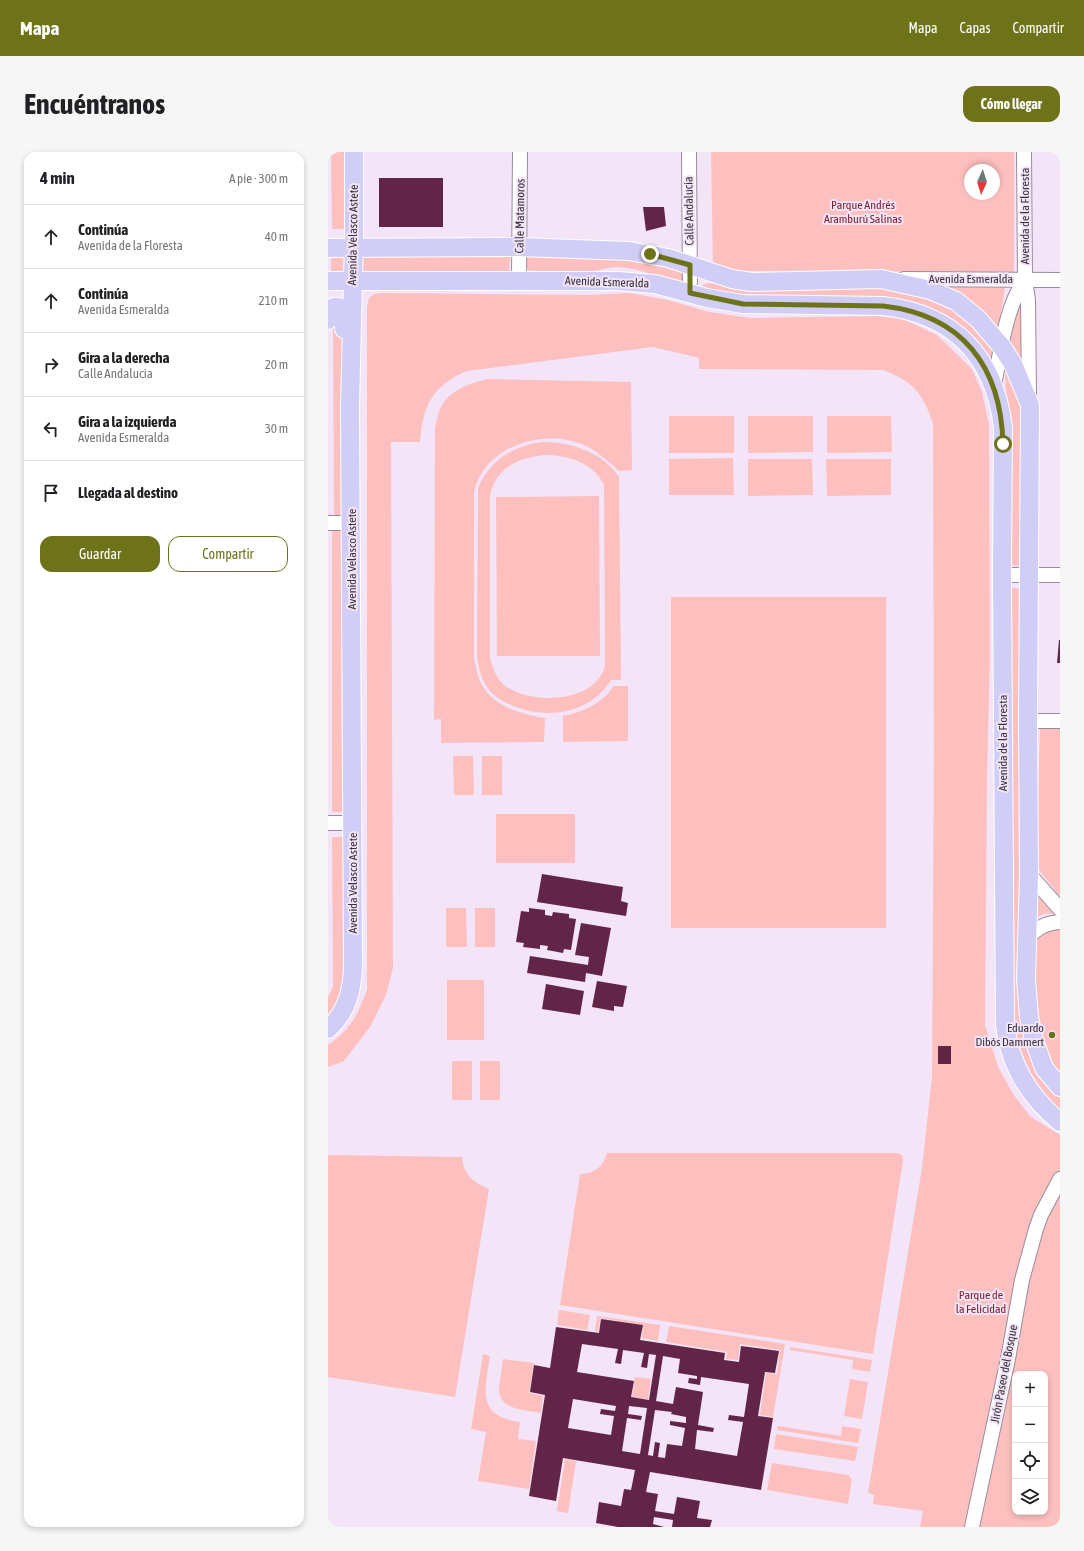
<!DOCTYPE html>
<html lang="es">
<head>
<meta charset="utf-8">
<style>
	:root { --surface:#fff; --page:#f6f6f6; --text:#202124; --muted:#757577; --line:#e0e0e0; --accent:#6e731a }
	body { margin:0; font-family:"Asap Condensed",sans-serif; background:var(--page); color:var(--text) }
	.controls { position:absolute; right:12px; bottom:12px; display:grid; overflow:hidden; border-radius:8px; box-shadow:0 2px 6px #0003 }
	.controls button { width:36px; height:36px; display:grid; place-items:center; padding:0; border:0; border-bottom:1px solid var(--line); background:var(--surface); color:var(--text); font:20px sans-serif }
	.compass { position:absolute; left:636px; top:12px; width:36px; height:36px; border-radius:50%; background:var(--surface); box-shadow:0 2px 6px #0003; rotate:184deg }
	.stop { position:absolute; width:12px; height:12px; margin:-9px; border:3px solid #6e731a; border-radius:50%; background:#fff }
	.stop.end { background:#6e731a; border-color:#fff; box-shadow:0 1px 4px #0008 }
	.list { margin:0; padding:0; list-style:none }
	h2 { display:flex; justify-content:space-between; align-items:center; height:52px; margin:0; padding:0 16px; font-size:17px }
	h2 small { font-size:13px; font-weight:400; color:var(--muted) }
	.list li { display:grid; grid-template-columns:26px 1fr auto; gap:12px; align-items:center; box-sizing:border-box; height:64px; padding:0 16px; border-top:1px solid var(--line) }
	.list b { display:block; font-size:15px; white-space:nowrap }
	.list p { margin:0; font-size:13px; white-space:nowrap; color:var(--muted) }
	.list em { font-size:13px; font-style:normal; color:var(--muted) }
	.actions { display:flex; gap:8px; padding:12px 16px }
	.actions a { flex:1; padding:9px 0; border:1px solid var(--accent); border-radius:12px; text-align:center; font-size:14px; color:var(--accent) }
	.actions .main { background:var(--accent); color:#fff }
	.icon { flex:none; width:22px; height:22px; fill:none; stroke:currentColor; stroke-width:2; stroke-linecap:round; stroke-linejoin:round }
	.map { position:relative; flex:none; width:732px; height:1375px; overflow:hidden; border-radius:12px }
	header { display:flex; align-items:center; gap:24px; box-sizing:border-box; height:56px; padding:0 20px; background:var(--accent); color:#fff }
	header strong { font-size:19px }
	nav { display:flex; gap:22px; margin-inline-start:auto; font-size:14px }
	.intro { display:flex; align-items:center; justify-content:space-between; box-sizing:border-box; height:96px; padding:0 24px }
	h1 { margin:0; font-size:28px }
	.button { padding:10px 18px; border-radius:12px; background:var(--accent); color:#fff; font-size:14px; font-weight:700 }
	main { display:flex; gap:24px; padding:0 24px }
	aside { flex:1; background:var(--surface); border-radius:12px; box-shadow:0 2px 6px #0003 }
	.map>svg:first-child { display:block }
</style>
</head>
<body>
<header>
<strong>Mapa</strong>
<nav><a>Mapa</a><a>Capas</a><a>Compartir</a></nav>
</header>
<div class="intro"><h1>Encuéntranos</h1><a class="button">Cómo llegar</a></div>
<main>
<aside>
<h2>4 min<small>A pie · 300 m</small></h2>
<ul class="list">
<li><svg class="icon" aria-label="ahead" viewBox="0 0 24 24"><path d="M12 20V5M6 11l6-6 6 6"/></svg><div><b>Continúa</b><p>Avenida de la Floresta</p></div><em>40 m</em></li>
<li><svg class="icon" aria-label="ahead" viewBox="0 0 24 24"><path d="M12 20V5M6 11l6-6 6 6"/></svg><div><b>Continúa</b><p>Avenida Esmeralda</p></div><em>210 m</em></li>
<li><svg class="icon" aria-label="right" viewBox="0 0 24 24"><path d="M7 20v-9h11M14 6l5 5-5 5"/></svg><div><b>Gira a la derecha</b><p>Calle Andalucia</p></div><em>20 m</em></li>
<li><svg class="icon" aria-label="left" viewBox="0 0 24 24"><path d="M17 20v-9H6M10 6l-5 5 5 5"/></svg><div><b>Gira a la izquierda</b><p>Avenida Esmeralda</p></div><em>30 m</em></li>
<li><svg class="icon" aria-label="arrive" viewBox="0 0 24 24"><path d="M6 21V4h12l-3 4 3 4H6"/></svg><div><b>Llegada al destino</b></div></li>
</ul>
<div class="actions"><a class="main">Guardar</a><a>Compartir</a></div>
</aside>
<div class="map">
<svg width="732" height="1375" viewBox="0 0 732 1375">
	<rect width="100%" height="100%" fill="#f3e4f8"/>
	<!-- green -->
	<path fill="#fdc0bf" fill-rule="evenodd" d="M3,0H20V77H4Z
		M383,0H686V120L385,119ZM642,18H666V42H642Z
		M203,100L308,105L351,117L355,120L354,128L351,132C331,125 311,116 289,115C279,115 269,119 259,121C241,123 222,122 204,123C197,115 196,109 203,100Z
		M33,101L182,103L181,125L32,123Z
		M3,104H18V121H3Z
		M381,131L394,133H539L592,141L629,159L667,191L663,212L619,166L421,147L377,139L374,133Z
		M610,134L677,136L670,179Z
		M54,141L260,143L301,141L340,148L381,160L422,166L550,164L575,167L609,183L644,217L654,240L661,273L662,498L659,627L657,873L670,915L685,942L702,964L732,983V1375H592L595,1359L545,1352L546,1343L540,1341L594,1016L604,925L606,594L605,272C595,241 586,230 555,218L371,217V206L325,195L139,219C104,234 95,253 92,290H63L65,816L58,843L42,875L16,909L0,915V893C23,877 29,864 39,838V155L41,146L46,142ZM687,1222H717V1360H687Z
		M692,150H694V216L678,195Z
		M15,164L16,363H6L5,165Z
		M677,217L689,235L695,256L692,414L682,413Z
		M159,227L303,230L304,318L291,319C280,309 268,298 254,292C213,276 155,295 146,341V508C148,514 149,522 152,529C163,554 192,562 217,566L216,590L113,591V567L106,568L107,276C108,271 109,265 111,260C118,239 140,232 159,227Z
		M341,264H406V301H341Z
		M420,264H485V300L420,301Z
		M499,264H563L564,300L499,301Z
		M214,290C243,290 275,300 291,325L293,528H283C264,560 222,568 188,555C178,551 169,547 162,539C153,528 150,515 149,502L150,336C161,309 185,294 214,290ZM216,303C239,303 265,310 276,333L277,508C277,512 277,516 275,520C259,552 202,552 176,533C168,526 165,516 162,506V344C167,316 190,306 216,303Z
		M405,306L406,343H341V307Z
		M420,307H484L485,343L420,344Z
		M498,307H563V343L499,344Z
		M271,344L272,504H169L168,345Z
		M4,378H20L21,660H4Z
		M682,436L696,437L693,834L732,942V960L712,942L694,915L682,875Z
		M343,445H558V776H343Z
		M286,534H300V589L235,590V564C256,560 274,551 286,534Z
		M712,574H732V745L708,714Z
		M125,604H145L146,643H126Z
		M154,604H174V643H154Z
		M168,662H247V711H168Z
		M4,685H21L15,843L0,867V845L5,835Z
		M705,734L732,764C719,760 715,760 704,770Z
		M118,756H138L139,795H118Z
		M147,756H167V795H147Z
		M732,774V922C706,889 708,831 707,790L710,782Z
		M119,828H156V888H119Z
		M124,909H144V948H124Z
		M152,909H172V948H152Z
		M279,1001H569L574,1003L575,1008L545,1202L232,1153L252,1022C266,1022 275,1015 279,1001Z
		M0,1003L134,1005C135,1022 146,1031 161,1037L127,1245L0,1225Z
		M231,1158L262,1163L259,1178L229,1173Z
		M269,1164L332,1173L330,1189L314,1186L315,1173L272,1166L270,1180L267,1179Z
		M341,1174L457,1192L445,1265L432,1263L438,1221L449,1222L452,1198L412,1192L410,1208L398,1207L399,1200L338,1190Z
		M462,1195L544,1208L542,1220L524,1217L525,1208L462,1198Z
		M155,1202L162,1204C157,1238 148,1264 192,1270L190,1287L208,1289L201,1337L150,1329L158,1280L143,1277Z
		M175,1207L206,1211L201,1241L215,1244L213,1261C197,1258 170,1258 171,1236Z
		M307,1225L323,1227L320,1247L304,1245Z
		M522,1227L540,1230L534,1267L516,1264Z
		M450,1274L513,1284L514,1274L533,1277L530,1291L449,1278Z
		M448,1282L530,1295L527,1309L446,1297Z
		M237,1307L248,1309L240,1361L229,1359Z
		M444,1311L520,1323L524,1327L520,1352L439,1338Z"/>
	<!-- building -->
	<path fill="#622547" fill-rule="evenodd" d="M51,26H115V75H51Z
		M315,55H336L338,74L318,79Z
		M731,488H732V511H729Z
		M214,722L295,735L293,749L300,751L298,764L209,750Z
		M201,756L217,758V763L224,764L225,760L241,762V766L248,767L243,798L236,797L235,801L219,798L220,794L212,793V797L195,795L196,791L188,790L193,759L201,760Z
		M253,771L283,776L274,824L258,821L257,830L199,821L202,804L260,813L261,805L247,803Z
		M269,829L299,834L295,855L286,854V859L264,855Z
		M218,832L256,839L252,863L214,857Z
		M610,894H623V912H610Z
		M273,1167L315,1173L312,1188L397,1201L396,1208L411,1210L413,1194L451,1199L447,1221L437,1220L430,1264L445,1266L433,1338L322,1320L318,1340L330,1342L327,1359L346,1362L349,1345L372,1349L369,1366L384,1368L382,1375H344L345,1368L326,1365L325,1372L336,1375H290L268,1371L271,1350L293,1354L296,1337L303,1338L307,1318L235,1306L228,1349L201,1344L217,1243L202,1240L206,1213L222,1216L228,1175L271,1181ZM254,1192L290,1197L287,1211L293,1212L295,1198L316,1201L313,1215L319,1216L321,1202L328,1203L321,1248L303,1245L306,1229L249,1220ZM335,1204L352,1207L350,1221L369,1224V1227L361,1226L360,1231L372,1233L373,1225L421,1232L416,1265L401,1263L400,1268L415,1270L409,1304L367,1297L369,1278L385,1280L386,1276L370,1273L375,1240L348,1235L345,1252L328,1249ZM245,1247L288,1254L287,1259L273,1257L272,1262L286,1264L283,1283L240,1276ZM301,1254L319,1256L312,1302L294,1299L299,1266L313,1268L314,1264L300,1262ZM327,1258L344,1260L343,1262L358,1265V1271L342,1269V1273L357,1276L354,1294L339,1292L337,1306L330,1305L332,1291L327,1290L325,1304L320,1303Z"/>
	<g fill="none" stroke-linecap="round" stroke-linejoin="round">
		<!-- minor casing -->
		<g stroke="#998b9d" stroke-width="16">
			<path id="minor" d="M361,0L362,141
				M696,0L697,128L700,148L701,245
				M576,127L732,128
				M191,129L192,0
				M666,234C672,202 678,153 697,128
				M0,371H24
				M674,423H732
				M700,569H732
				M0,671H26
				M701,722L732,757
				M700,785C710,776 717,771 732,770
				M644,1375L680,1207L694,1128L708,1077L713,1063L732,1027"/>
		</g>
		<!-- major casing -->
		<g stroke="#fff" stroke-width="20">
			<path id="major" d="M0,96L191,95L301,99L340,106L404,127L423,130L553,127L602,138L628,149L650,167L674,195L685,212L702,253L700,569L701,722L698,827L701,865L706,888L716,916L732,935
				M0,129H290L327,132L379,146L415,152L555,154C626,162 666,204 675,275L674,423L677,873C682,912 701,945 732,970
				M0,168C0,165 0,161 2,158C5,153 14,154 15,160C17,165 16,171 16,177
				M0,877C19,860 24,839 25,815L22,255L26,85V0"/>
		</g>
		<!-- minor -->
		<use href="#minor" stroke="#fff" stroke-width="14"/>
		<!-- major -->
		<use href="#major" stroke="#d0cef6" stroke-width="18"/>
	</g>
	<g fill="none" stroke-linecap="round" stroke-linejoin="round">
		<!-- route -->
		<path stroke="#6e731a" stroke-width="5" d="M322,102L362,113V141L415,152L555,154C634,163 673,214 675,292"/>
	</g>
	<!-- markers -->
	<circle fill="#6e731a" stroke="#f3e4f8" stroke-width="1.5" cx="724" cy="883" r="4"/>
	<g text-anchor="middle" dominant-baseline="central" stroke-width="4" stroke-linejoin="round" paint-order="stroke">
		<!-- park labels -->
		<g font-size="12" fill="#7e212a" stroke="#f3e4f8">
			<text x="535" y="53">Parque Andrés<tspan x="535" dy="14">Aramburú Salinas</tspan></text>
			<text x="653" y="1143">Parque de<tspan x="653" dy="14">la Felicidad</tspan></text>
		</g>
		<!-- street labels -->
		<g font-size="12" fill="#373139" stroke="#f3e4f8">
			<text transform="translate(361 59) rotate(-91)">Calle Andalucia</text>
			<text transform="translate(192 64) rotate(-89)">Calle Matamoros</text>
			<text transform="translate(697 64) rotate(-90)">Avenida de la Floresta</text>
			<text transform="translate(25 83) rotate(-89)">Avenida Velasco Astete</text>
			<text x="643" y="127">Avenida Esmeralda</text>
			<text transform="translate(279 130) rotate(2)">Avenida Esmeralda</text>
			<text transform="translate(24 407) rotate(-90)">Avenida Velasco Astete</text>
			<text transform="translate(675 591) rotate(-90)">Avenida de la Floresta</text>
			<text transform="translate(25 731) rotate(-90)">Avenida Velasco Astete</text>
			<text transform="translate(676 1222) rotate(-79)">Jirón Paseo del Bosque</text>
		</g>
		<!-- poi labels -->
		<g font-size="12" fill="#373139" stroke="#f3e4f8" text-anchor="end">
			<text x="716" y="876">Eduardo<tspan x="716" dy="14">Dibós Dammert</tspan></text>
		</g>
	</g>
</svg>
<div class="controls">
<button>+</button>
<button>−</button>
<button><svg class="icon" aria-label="locate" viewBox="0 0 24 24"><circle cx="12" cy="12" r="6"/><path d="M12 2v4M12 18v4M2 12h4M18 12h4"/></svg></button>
<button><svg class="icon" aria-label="layers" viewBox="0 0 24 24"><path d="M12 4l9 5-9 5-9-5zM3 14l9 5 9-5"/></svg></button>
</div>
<svg class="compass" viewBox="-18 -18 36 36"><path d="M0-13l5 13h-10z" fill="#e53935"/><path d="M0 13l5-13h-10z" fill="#757577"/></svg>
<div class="stop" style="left:675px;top:292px"></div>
<div class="stop end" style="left:322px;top:102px"></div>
</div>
</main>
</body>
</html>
